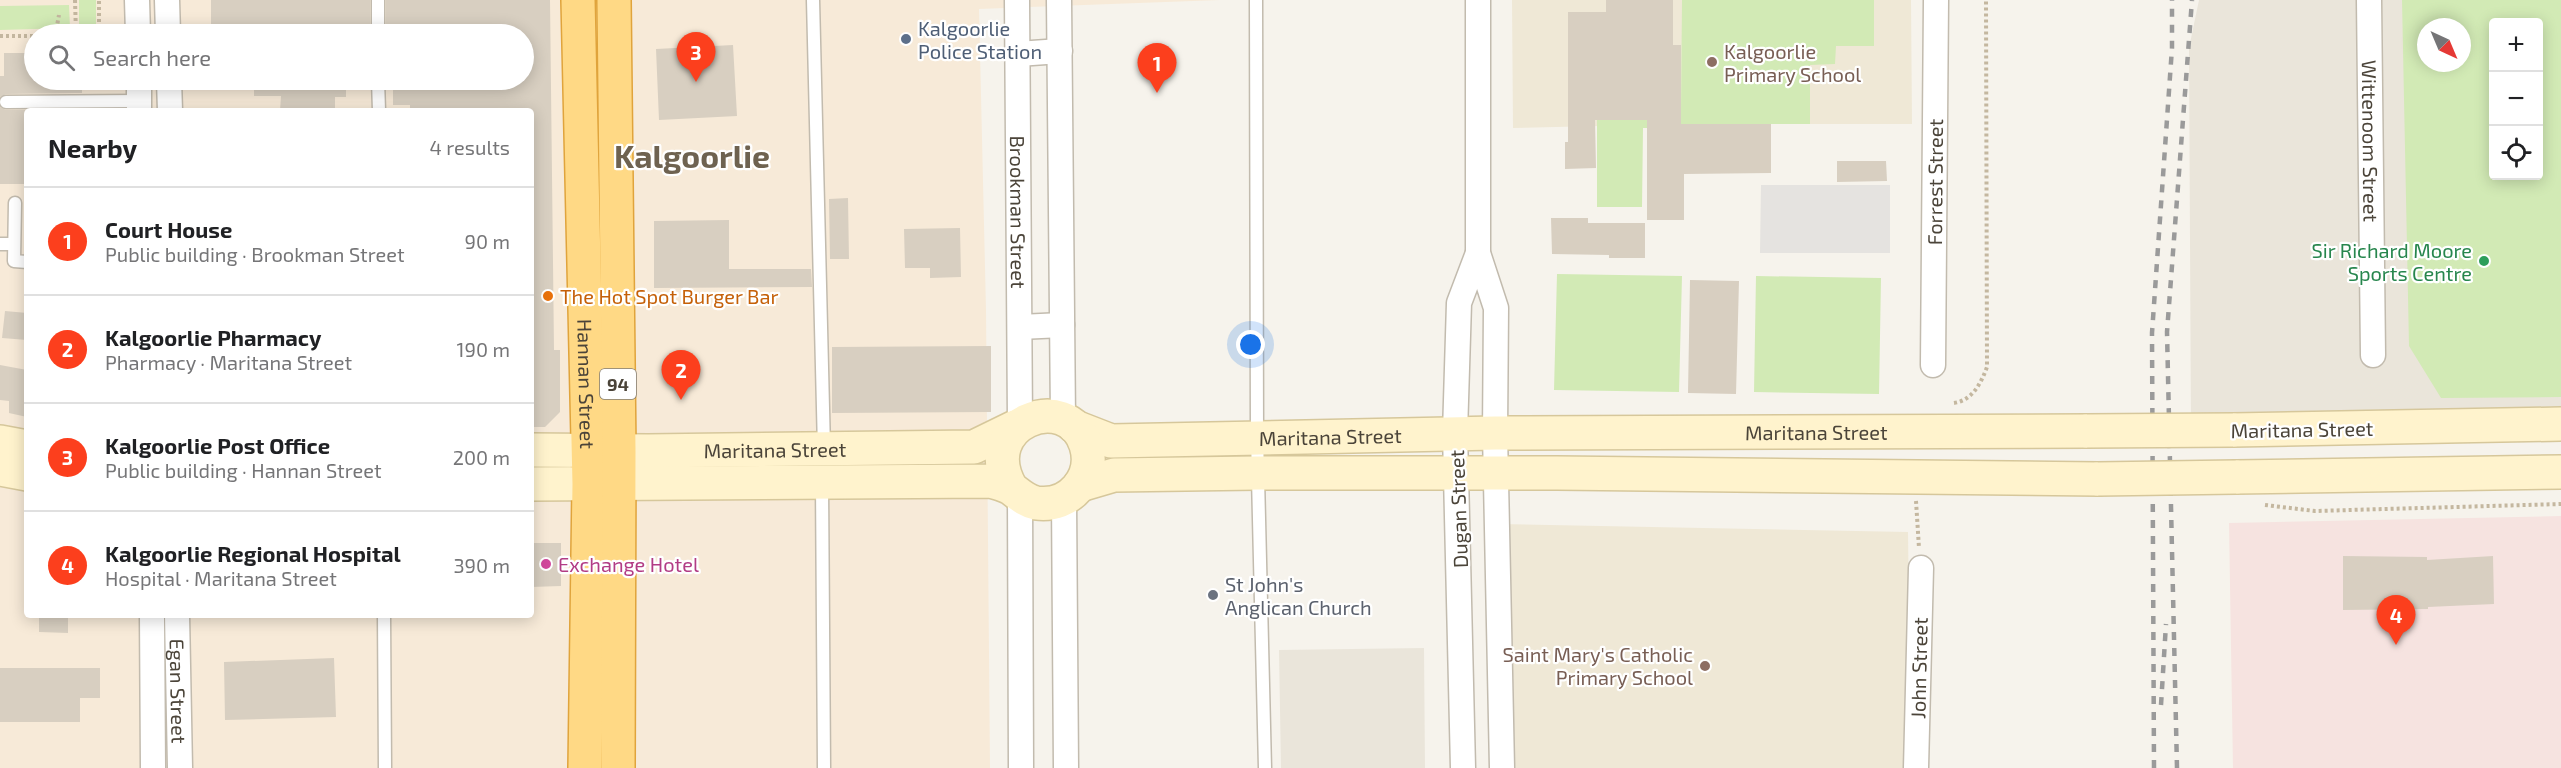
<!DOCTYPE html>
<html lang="en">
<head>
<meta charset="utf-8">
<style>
	:root { --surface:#fff; --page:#f6f6f6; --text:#202124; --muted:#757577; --line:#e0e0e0; --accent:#fc3f1d }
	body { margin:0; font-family:"Exo 2",sans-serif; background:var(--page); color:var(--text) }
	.controls { position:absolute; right:18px; top:18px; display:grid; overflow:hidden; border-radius:6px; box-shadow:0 3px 15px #0003 }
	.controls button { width:54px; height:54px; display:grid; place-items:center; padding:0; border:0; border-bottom:2px solid var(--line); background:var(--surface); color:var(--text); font:30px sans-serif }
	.compass { position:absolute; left:2417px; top:18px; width:54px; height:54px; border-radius:50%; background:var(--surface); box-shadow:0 3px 15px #0003; rotate:136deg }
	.you { position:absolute; left:1251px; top:345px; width:21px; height:21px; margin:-15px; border:4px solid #fff; border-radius:50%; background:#1a73e8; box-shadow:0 0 0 9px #1a73e833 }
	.badge { display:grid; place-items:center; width:39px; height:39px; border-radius:50%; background:var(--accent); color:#fff; font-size:20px; font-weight:700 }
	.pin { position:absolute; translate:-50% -50px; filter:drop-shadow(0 2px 3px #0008) }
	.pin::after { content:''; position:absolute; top:32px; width:21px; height:18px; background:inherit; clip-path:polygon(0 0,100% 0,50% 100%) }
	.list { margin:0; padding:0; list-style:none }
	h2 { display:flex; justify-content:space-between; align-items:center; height:78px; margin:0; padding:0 24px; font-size:26px }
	h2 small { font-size:20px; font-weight:400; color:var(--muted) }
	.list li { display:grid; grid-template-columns:39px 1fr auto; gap:18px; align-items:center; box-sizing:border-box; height:108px; padding:0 24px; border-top:2px solid var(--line) }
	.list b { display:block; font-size:22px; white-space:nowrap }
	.list p { margin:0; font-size:20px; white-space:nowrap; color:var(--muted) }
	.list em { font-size:20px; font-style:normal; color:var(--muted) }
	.icon { flex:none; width:33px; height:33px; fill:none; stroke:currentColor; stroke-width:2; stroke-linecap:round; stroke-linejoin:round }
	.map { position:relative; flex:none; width:2561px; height:768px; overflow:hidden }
	.search { position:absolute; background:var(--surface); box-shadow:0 3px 15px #0003; left:24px; top:24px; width:510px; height:66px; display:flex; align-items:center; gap:15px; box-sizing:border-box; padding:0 21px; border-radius:33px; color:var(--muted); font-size:22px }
	.panel { position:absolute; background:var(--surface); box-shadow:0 3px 15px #0003; left:24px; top:108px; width:510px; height:510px; border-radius:6px }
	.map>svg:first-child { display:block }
</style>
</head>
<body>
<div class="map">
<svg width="2561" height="768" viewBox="0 0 2561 768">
	<rect width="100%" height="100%" fill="#f6f3ec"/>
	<!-- residential -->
	<path fill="#eae5da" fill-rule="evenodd" d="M2199,0H2561V424L2191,431L2189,48ZM2494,22H2538V176H2494ZM2426,27H2462V63H2426Z
		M1424,648L1425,768H1281L1279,650Z"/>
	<!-- commercial -->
	<path fill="#f7ead8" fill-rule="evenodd" d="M0,0H1220L979,9L986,310L990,768H0ZM34,34H524V80H34ZM27,111H531V615H27Z"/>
	<!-- education -->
	<path fill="#efe8d6" d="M1512,0H1911L1912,124H1684L1513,128Z
		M1497,524L1908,532L1911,768H1502Z"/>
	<!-- medical -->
	<path fill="#f6e3e0" d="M2561,516V768H2233L2229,523Z"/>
	<!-- green -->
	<path fill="#d2eab5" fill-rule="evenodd" d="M79,0H96V29H79Z
		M1682,0H1874V46H1836L1835,64L1810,65V124H1685V128H1643L1642,207H1597V120L1649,109H1681Z
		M2402,0H2561V397L2441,398L2409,346ZM2538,22V176H2494V22ZM2426,27H2462V63H2426Z
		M69,5L70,28L0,30V6Z
		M1557,274L1682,276L1679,392L1554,390Z
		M1756,276L1881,278L1879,394L1754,392Z"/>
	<!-- parking -->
	<path fill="#e5e3e0" d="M1761,185H1890V253H1760Z"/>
	<!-- building -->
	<path fill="#d8cfc1" d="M211,0H370V34H211Z
		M386,0H550L554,350H560V412L545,427H531V111H410V105H393V80H524V34H386Z
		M1606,0H1673V45H1681V124H1771V173L1684,174V220H1647V120H1595L1596,168L1565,169V142H1568V12H1606Z
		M733,45L737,116L659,120L656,49Z
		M4,53H34V80H82V93L6,94L0,97V76H4Z
		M254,80H346V97H335V111H280L281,96H254Z
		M0,107L6,110H27V184H0Z
		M1837,161H1886L1887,181L1837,182Z
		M848,198L849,259H830L829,199Z
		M1551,218H1588V223H1645V258H1609V255L1552,254Z
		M729,220V269H811L812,287L654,288V221Z
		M960,228L961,277L930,278V268H905L904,229Z
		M1690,280L1739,281L1736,394L1688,393Z
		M5,311L27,313V340L2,338Z
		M991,346V412L832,413V347Z
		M0,365L27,370V417L9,413V401L0,400Z
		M531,543H561V586L531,587Z
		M2343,556L2427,557V560L2493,556L2494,604L2428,607V609L2343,610Z
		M39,615H68V633L39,632Z
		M334,658L336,717L225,720L224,662Z
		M0,668H100V698H80V722H0Z"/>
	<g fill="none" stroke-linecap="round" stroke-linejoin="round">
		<!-- service casing -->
		<g stroke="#c2bbae" stroke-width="15">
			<path id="service" d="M378,0V34
				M813,0L824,449
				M1256,0L1257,436L1265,768
				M378,80L379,111
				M6,102L139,101
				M15,203L14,261L27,262
				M0,244H14
				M822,484L824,768
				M384,615L385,768"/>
		</g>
		<!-- minor casing -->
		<g stroke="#c2bbae" stroke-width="27">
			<g id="minor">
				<path d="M137,0L138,34"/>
				<path d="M167,0L168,34"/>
				<path id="s1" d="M1017,0L1020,423"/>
				<path d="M1059,0L1063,419"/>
				<path d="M1478,0V253L1496,308L1495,433L1502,768"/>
				<path id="s2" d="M2369,0L2373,355"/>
				<path d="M1018,54L1060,51"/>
				<path d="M139,80V111"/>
				<path d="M169,80L170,111"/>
				<path d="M1020,327L1062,325"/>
				<path id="s3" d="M1933,365L1936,0"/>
				<path d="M1020,496L1021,768"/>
				<path d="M1064,499L1066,768"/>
				<path d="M152,615L153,768"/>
				<path id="s4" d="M177,615L180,768"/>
				<path d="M1463,768L1455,433L1459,303L1478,253"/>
				<path id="s5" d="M1916,768L1921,568"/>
			</g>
		</g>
		<!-- secondary casing -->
		<g stroke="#d6c79b" stroke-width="36">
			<g id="secondary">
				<path id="s6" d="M1075,427L1111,441L1495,433L2087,431"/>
				<path d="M2233,430L2561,424"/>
				<path d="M0,442L27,447"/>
				<path id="s7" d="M531,450L648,451L974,447L1015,427"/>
				<path d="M0,469L27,474"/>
				<path d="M2236,477L2561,472"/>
				<path d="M531,484L991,481C997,483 1006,485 1012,489C1020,495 1026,501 1036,503C1070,508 1096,477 1086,445C1067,387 974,424 1011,488"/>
				<path d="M1080,485L1114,475L1257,473H1557L2098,479"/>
			</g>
		</g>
		<!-- trunk casing -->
		<g stroke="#e0a43c" stroke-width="36">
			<g id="trunk">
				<path id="s8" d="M578,0L589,484L585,768"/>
				<path d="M614,0L619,451L618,768"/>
			</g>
		</g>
		<!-- path -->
		<path stroke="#c4b79f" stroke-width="4" stroke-dasharray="3 3" stroke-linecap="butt" d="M75,0L76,34
			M53,34L56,31L59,15
			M99,34V0
			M0,36H34
			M1954,403C1973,400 1981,383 1987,367L1986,0
			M1916,501L1919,548
			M2265,505L2315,511L2561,504"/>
		<!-- service -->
		<use href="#service" stroke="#fff" stroke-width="12"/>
		<!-- minor -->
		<use href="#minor" stroke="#fff" stroke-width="24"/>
		<!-- secondary -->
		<use href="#secondary" stroke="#fff3cd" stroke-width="33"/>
		<!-- trunk -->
		<use href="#trunk" stroke="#ffd985" stroke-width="33"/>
		<!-- rail -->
		<path stroke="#9a9a9a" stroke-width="4.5" stroke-dasharray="8 8" stroke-linecap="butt" d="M2161,705L2166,624
			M2154,768L2152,333L2172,48V0
			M2177,768L2167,332L2192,0"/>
		<!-- secondary-bridge casing -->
		<g stroke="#d6c79b" stroke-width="36" stroke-linecap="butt">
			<path id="secondary-bridge" d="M2087,431L2233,430
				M2098,479L2236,477"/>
		</g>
		<!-- secondary-bridge -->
		<use href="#secondary-bridge" stroke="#fff3cd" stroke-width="33"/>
	</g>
	<!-- markers -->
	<circle fill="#5c6f8a" stroke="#fff" stroke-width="2" cx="906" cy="39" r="6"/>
	<g fill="#8d6e63" stroke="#fff" stroke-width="2">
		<circle cx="1712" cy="62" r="6"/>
		<circle cx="1705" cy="666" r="6"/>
	</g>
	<circle fill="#2e9e5b" stroke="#fff" stroke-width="2" cx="2484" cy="261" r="6"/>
	<circle fill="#e8710a" stroke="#fff" stroke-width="2" cx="548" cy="296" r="6"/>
	<circle fill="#d1479c" stroke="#fff" stroke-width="2" cx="546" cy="564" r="6"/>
	<circle fill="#6b7280" stroke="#fff" stroke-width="2" cx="1213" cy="595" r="6"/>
	<g text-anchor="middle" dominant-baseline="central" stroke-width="4.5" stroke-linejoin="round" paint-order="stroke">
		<!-- shield labels -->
		<rect fill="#fff" stroke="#817c74" stroke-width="1.5" x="600" y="369" width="36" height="30" rx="4.5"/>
		<g font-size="18" font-weight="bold" fill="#4b4439">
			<text x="618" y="384">94</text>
		</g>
		<!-- service labels -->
		<g font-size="20" fill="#4e5e75" stroke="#fff" text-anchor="start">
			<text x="918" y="28">Kalgoorlie<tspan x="918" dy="23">Police Station</tspan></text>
		</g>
		<!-- education labels -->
		<g font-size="20" fill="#785e54" stroke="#fff" text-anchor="start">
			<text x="1724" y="51">Kalgoorlie<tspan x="1724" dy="23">Primary School</tspan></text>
			<text x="1693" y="654" text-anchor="end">Saint Mary's Catholic<tspan x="1693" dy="23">Primary School</tspan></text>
		</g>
		<!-- street labels -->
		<g font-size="20" fill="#4b4439" stroke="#fff">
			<text stroke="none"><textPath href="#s2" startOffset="141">Wittenoom Street</textPath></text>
			<text stroke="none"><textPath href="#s3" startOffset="183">Forrest Street</textPath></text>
			<text stroke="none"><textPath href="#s1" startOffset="212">Brookman Street</textPath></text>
			<text stroke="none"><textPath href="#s8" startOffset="384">Hannan Street</textPath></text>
			<text transform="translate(2302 429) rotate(-1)">Maritana Street</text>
			<text stroke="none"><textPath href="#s6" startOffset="744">Maritana Street</textPath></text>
			<text stroke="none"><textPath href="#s6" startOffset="258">Maritana Street</textPath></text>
			<text stroke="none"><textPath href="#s7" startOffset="244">Maritana Street</textPath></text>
			<text transform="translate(1458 509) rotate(-92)">Dugan Street</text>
			<text stroke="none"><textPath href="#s5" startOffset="100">John Street</textPath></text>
			<text stroke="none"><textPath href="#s4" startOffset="76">Egan Street</textPath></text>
		</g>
		<!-- leisure labels -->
		<g font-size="20" fill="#27864d" stroke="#fff" text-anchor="end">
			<text x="2472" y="250">Sir Richard Moore<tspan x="2472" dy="23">Sports Centre</tspan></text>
		</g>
		<!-- food labels -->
		<g font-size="20" fill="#c56008" stroke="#fff" text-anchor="start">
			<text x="560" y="296">The Hot Spot Burger Bar</text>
		</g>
		<!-- hotel labels -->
		<g font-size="20" fill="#b23c85" stroke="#fff" text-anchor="start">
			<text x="558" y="564">Exchange Hotel</text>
		</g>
		<!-- worship labels -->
		<g font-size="20" fill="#5b616d" stroke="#fff" text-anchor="start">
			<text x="1225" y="584">St John's<tspan x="1225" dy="23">Anglican Church</tspan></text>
		</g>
		<!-- town labels -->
		<g font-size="32" font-weight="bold" fill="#6e6250" stroke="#fff">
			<text x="692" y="155">Kalgoorlie</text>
		</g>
	</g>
</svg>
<div class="controls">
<button>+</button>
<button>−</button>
<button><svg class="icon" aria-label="locate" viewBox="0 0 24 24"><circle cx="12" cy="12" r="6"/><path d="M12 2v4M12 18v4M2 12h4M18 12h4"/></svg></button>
</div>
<svg class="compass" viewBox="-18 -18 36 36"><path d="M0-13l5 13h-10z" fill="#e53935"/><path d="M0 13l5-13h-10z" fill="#757577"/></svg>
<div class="you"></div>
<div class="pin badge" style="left:1157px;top:93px">1</div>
<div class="pin badge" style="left:681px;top:400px">2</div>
<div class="pin badge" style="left:696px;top:82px">3</div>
<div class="pin badge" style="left:2396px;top:645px">4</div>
<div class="search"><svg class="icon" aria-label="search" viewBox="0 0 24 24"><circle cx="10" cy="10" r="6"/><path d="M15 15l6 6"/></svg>Search here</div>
<section class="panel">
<h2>Nearby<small>4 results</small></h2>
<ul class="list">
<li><span class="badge">1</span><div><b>Court House</b><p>Public building · Brookman Street</p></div><em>90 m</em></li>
<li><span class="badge">2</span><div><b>Kalgoorlie Pharmacy</b><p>Pharmacy · Maritana Street</p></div><em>190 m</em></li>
<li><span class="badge">3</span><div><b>Kalgoorlie Post Office</b><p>Public building · Hannan Street</p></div><em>200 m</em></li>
<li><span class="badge">4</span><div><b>Kalgoorlie Regional Hospital</b><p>Hospital · Maritana Street</p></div><em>390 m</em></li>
</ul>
</section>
</div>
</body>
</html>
